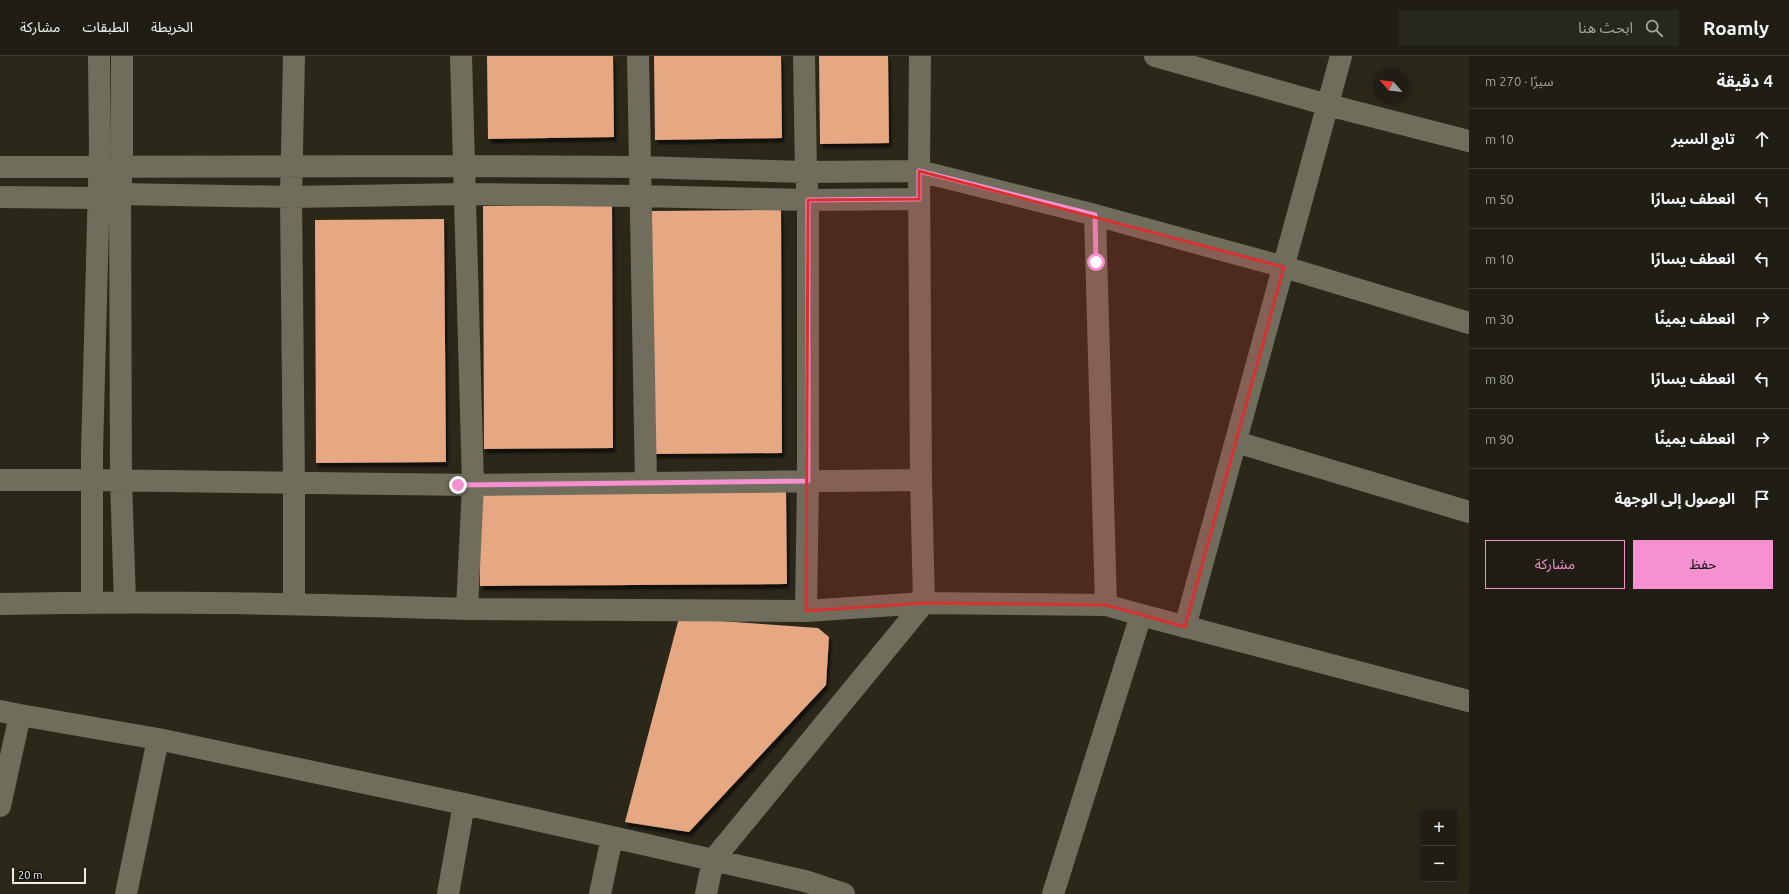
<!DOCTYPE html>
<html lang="ar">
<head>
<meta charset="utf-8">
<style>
	:root { --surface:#201e14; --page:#28271d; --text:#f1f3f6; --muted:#a2a2a0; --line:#3d3c34; --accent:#f590d1 }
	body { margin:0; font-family:Ubuntu,"Noto Sans Arabic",sans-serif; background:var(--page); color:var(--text); direction:rtl }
	.controls { position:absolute; right:12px; bottom:12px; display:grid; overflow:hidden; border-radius:0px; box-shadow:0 2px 10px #0003 }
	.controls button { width:36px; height:36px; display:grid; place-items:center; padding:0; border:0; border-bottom:1px solid var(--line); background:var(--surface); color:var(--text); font:20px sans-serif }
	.compass { position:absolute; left:1373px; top:12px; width:36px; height:36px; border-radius:50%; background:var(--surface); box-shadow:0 2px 10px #0003; rotate:297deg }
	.scale { position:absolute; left:12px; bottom:10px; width:74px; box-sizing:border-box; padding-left:4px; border:2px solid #eeede3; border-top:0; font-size:11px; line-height:14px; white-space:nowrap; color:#eeede3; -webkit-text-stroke:3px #12110b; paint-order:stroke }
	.stop { position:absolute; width:12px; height:12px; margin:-9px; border:3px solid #f590d1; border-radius:50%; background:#fff }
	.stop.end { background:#f590d1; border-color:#fff; box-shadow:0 1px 4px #0008 }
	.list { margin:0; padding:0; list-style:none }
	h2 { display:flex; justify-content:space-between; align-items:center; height:52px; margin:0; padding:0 16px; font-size:17px }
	h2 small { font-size:13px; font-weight:400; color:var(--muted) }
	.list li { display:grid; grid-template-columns:26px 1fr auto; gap:12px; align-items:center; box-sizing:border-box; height:60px; padding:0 16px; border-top:1px solid var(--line) }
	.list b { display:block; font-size:15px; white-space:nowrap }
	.list em { font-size:13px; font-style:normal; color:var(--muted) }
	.actions { display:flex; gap:8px; padding:12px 16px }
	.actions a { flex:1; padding:9px 0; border:1px solid var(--accent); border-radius:0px; text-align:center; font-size:14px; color:var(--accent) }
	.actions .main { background:var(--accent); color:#111 }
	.icon { flex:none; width:22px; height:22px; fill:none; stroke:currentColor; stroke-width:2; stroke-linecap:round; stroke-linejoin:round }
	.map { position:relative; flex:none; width:1469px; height:838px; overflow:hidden; direction:ltr }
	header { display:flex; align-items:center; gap:24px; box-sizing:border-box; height:56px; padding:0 20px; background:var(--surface); border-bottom:1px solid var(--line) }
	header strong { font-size:19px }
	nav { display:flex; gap:22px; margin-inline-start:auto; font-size:14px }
	.search { width:280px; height:36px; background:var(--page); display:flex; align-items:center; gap:10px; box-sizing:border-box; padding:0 14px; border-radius:0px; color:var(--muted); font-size:15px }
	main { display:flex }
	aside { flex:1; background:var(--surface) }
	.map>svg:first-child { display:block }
</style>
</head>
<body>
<header>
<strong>Roamly</strong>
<div class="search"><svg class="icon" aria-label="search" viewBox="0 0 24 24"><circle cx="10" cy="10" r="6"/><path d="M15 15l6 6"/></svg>ابحث هنا</div>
<nav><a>الخريطة</a><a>الطبقات</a><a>مشاركة</a></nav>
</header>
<main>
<aside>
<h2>4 دقيقة<small>سيرًا · 270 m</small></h2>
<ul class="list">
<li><svg class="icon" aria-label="ahead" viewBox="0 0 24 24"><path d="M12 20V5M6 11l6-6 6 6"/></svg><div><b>تابع السير</b></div><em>10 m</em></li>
<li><svg class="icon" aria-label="left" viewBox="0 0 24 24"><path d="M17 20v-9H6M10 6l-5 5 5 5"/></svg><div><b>انعطف يسارًا</b></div><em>50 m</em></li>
<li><svg class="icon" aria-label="left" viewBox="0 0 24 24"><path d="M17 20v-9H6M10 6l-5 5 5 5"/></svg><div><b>انعطف يسارًا</b></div><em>10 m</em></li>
<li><svg class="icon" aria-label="right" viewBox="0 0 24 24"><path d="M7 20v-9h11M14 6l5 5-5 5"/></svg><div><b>انعطف يمينًا</b></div><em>30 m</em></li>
<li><svg class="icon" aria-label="left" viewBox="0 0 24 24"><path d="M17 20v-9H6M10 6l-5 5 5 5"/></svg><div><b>انعطف يسارًا</b></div><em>80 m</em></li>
<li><svg class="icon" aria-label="right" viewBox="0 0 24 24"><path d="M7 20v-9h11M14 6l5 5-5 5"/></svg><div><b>انعطف يمينًا</b></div><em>90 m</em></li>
<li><svg class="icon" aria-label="arrive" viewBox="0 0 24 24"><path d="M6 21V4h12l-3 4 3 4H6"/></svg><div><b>الوصول إلى الوجهة</b></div></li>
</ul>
<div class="actions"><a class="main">حفظ</a><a>مشاركة</a></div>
</aside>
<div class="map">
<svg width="1469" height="838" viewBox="0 0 1469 838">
	<defs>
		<filter id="shadow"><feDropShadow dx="2.5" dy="4.5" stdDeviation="1" flood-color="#0009"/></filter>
	</defs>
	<rect width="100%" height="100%" fill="#2b281a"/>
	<!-- building -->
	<path fill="#e5a883" filter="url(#shadow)" d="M487,0H613L614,81L488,83Z
		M654,0H781L782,82L655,84Z
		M819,0H888L889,87L820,88Z
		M612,149L613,392L484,393L483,150Z
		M781,154L782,397L653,398L652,155Z
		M444,163L446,406L316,407L315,164Z
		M786,436L787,528L480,530V439Z
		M679,562L818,572L829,581L826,629L689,776L625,766Z"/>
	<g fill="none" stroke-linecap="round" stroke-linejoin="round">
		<!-- minor -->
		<path stroke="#706d5d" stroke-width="22" d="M122,0V111L120,138L121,424L125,547
			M638,0L646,427
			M804,0L806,116L808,144V425L806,555L924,547L921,424
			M1155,0L1328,49L1469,85
			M0,111L464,110L639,111L806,116L919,115L1095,159L1284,211L1469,267
			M0,141L98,142L120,138L291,141L465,138L640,140L808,144L919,143
			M1095,159L1106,549
			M1236,386L1469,456
			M0,424H92L473,429L921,424L919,115L920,0
			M92,546V397L100,90L99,0
			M0,548C156,544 312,548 467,553L473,429L461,0
			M294,548V427L291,141L294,0
			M467,553L806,555
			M1141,559L1469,645
			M1185,571L1341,0
			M0,655L20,659
			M0,750L20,659L158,683L464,748
			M126,838L158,683
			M448,838L464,748L612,781
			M600,838L612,781L805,825L844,838
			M706,838L713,804L924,547L1106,549L1141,559L1053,838"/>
	</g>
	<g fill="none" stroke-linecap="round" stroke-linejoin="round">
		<!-- route -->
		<path stroke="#f590d1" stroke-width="5" d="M458,429L808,425V144L919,143V115L1095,159L1096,206"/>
	</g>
	<!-- marked area -->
	<path fill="#d73231" fill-opacity="0.2" stroke="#d73231" stroke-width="3" stroke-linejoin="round" d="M919,115L1284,211L1185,571L1106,549L924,547L806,555L808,144L919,143Z"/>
</svg>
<div class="controls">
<button>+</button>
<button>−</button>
</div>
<svg class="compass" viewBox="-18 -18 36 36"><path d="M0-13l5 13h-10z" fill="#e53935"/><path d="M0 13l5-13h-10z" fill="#a2a2a0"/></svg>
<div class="scale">20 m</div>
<div class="stop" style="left:1096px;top:206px"></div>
<div class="stop end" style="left:458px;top:429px"></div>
</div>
</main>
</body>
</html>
